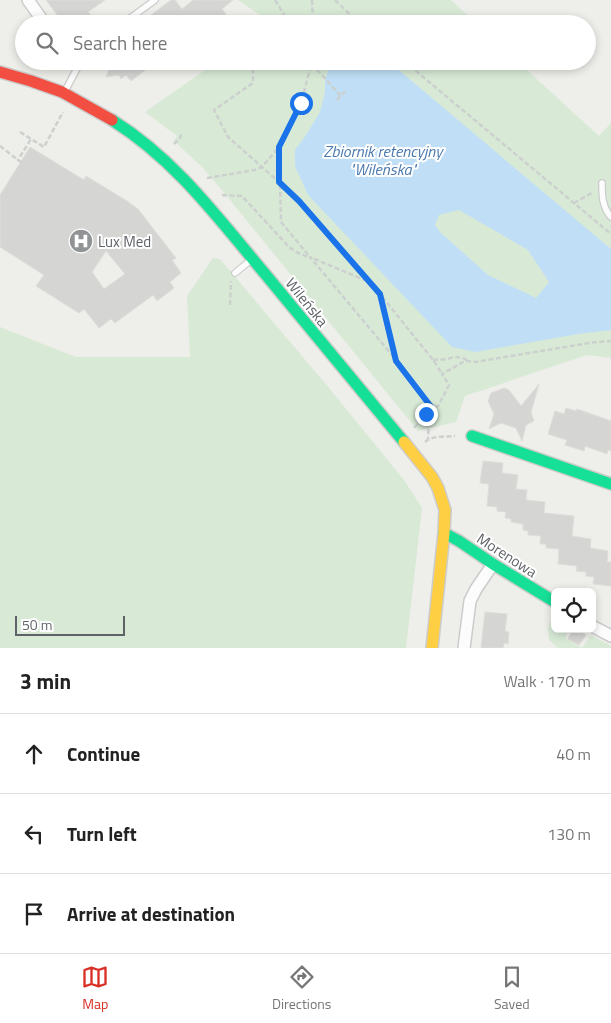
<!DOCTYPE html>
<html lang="en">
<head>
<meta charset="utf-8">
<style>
	:root { --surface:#fff; --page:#f2f2f2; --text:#222; --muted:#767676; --line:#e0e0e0; --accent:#d93025 }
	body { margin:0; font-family:"Titillium Web",sans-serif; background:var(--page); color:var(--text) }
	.controls { position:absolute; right:15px; bottom:15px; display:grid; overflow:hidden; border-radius:8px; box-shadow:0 2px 8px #0003 }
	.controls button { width:45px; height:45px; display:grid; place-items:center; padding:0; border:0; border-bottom:1px solid var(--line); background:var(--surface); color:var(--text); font:25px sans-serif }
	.scale { position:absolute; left:15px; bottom:12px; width:110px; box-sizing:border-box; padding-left:5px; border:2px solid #5f6367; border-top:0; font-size:14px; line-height:18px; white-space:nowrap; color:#5f6367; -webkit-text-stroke:4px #fff; paint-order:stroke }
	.stop { position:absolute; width:15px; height:15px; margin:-11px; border:4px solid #1a73e8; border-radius:50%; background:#fff }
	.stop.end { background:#1a73e8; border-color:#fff; box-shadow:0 1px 5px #0008 }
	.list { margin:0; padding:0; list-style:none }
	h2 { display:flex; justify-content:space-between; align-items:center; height:65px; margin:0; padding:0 20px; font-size:21px }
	h2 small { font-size:16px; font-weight:400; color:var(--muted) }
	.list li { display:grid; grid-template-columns:32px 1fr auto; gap:15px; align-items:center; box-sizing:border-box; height:80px; padding:0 20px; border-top:1px solid var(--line) }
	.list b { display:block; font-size:19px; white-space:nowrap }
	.list em { font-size:16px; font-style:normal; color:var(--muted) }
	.icon { flex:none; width:28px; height:28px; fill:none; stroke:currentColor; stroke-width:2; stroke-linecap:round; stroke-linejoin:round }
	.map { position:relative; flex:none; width:611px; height:648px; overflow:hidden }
	.search { position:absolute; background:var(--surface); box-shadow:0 2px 8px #0003; left:15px; right:15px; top:15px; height:55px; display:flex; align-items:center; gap:12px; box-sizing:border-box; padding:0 18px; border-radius:28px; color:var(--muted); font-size:19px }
	.sheet { height:305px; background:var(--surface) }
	nav { display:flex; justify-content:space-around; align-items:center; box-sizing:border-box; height:70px; border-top:1px solid var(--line); background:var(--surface); font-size:14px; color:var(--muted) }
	nav a { display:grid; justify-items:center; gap:2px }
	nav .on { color:var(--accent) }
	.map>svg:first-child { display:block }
</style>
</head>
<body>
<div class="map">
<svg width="611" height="648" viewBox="0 0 611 648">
	<rect width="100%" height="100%" fill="#eeeeea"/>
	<!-- green -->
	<path fill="#d8ead6" d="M238,0H451L477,24H254L260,15Z
		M46,61H75L68,70Z
		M218,61H517L599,136L611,123V358L587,355L465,396L456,422L418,431L221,189L202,167L174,141L177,136L145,112Z
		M213,258L220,259L329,388L404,480L422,508L406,648H0V327L76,357H190L187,296Z
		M555,620V629H569L565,638L582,648L591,635L611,646V648H558L549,640L548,628L550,622Z"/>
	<!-- water -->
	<path fill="#c0dff6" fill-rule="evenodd" d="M331,61H388L611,249V330L578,334L475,352L452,347L308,195L295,166V150L304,138L320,112L325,92V81ZM459,210L528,250L549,282L536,298L488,275L440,232L435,225L439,215Z"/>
	<!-- building -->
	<path fill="#d5d5d3" stroke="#deddd9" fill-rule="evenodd" d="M46,0H105L88,12L100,24H64Z
		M171,0H175L182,9L193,0H233L222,9L226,14L214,24H139Z
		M112,61H157L131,81L126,75L121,79L119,75L106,77Z
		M30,147L84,180L86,176L127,201L138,209L176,258L172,260L181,273L170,282L174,288L157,301L153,295L115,323L111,319L99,328L84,309L79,313L36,286L44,275L0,247V195ZM106,251L125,274L104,289L92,272Z
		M539,384L531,412L534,421L526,425L522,441L516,428L501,423L489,429L494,414L488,401L491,393L504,388L509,390L521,406Z
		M566,408L576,411L577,409L611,421V451L608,450L607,454L585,446L584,451L565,445L567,440L548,434L555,411L564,414Z
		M483,461L503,463L502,473L518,475L516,489L527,490L526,500L545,502L544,513L574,516L572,536L591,539L590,548L608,551L607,562H611V586L593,584L594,577L586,576V572L576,571L577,566L558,564L559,549L546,548V544H540L541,536L528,535V531L523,530V524L511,522V519L505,518L506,512L497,511V507L487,506L489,484L480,483Z
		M485,612L507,614L505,631L509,632L508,644L504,643L503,648H481Z
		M573,629H576L586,635L579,645L568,639Z"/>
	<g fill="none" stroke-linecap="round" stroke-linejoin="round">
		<!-- lane casing -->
		<g stroke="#cbcccb" stroke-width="8">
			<path id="lane" d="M122,24L155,0
				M65,91L81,61
				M602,183C602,195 602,207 611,217
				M235,273L251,260"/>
		</g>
		<!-- street casing -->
		<g stroke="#cbcccb" stroke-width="14">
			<path id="street" d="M28,0L45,24
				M592,626L611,636
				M464,648L470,601L476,589L493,564"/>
		</g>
		<!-- fast casing -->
		<g stroke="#cbcccb" stroke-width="14">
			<path id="fast" d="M112,120C176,160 218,218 266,275C312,331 358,387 404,442
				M472,436L611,484
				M444,533L459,541L493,564L555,602"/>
		</g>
		<!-- slow casing -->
		<g stroke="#cbcccb" stroke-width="14">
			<path id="slow" d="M404,442L432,477L438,488L445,510L444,533L432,648"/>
		</g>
		<!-- jam casing -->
		<g stroke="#cbcccb" stroke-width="14">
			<path id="jam" d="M0,72L31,81L62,92L112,120"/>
		</g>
		<!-- path -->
		<path stroke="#ccd0ce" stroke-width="2.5" stroke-dasharray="5 2.5" stroke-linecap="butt" d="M275,0L290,24
			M312,0L313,24
			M335,0L360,24
			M253,61V83L214,110L228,137L279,182L299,201L380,294L434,361L442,374
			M404,61L611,234
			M312,64L341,96
			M337,100L345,92
			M20,132L44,147L63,112
			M174,144L180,138L182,132
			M0,146L18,160
			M279,147L281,222L310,257
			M21,162L18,160L31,139
			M207,178L255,170L262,167L279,147L301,103L312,61
			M222,195L242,196L289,247L296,252L308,257
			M574,203L592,193
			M367,281L310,257L397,361L432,408C431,418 428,429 428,439
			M380,297L396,359
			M230,305L231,281
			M433,360C438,359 442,360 447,359C455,357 460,355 468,361
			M414,428L432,408L438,406L449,385L442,374L465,361L475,362L595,342L611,341
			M425,442C433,435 445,437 455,436"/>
		<!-- lane -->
		<use href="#lane" stroke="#fcfcfc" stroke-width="5.5"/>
		<!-- street -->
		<use href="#street" stroke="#fcfcfc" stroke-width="11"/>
		<!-- fast -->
		<use href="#fast" stroke="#16e098" stroke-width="11"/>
		<!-- slow -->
		<use href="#slow" stroke="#ffcf43" stroke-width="11"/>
		<!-- jam -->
		<use href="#jam" stroke="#f24e42" stroke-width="11"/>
	</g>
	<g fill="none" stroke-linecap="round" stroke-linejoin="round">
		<!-- route -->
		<path stroke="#1a73e8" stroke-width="6" d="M301,103L279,147V182L299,201L380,294L396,361L432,408L426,414"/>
	</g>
	<!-- icons -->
	<defs>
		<g id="hospital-disc" transform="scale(1.25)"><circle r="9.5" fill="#919495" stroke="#fff"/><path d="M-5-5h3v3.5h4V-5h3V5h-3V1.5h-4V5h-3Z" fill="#fff"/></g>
	</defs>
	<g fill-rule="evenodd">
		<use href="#hospital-disc" x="81" y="241"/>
	</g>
	<g text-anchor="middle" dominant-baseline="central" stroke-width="4" stroke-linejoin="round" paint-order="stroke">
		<!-- poi labels -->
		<g font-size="15" fill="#5f6367" stroke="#fff" text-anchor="start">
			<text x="98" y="241">Lux Med</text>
		</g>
		<!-- street labels -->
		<g font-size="15" fill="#5f6367" stroke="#fff">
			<text transform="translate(307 302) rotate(51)">Wileńska</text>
			<text transform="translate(507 555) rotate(33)">Morenowa</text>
		</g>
		<!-- water labels -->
		<g font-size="16" font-style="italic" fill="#4978ae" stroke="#fff">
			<text x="383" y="151">Zbiornik retencyjny<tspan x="383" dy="18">"Wileńska"</tspan></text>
		</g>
	</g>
</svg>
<div class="controls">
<button><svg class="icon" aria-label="locate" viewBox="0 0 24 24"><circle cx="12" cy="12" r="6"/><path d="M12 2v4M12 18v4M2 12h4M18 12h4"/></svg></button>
</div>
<div class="scale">50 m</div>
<div class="stop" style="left:301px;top:103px"></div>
<div class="stop end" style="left:426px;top:414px"></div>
<div class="search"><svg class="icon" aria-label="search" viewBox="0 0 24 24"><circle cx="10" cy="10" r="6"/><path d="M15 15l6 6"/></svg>Search here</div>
</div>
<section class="sheet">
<h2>3 min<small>Walk · 170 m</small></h2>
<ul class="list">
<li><svg class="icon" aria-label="ahead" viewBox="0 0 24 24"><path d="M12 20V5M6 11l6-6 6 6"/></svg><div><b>Continue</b></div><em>40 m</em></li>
<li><svg class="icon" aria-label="left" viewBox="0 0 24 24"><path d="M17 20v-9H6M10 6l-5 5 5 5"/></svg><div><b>Turn left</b></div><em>130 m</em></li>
<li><svg class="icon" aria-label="arrive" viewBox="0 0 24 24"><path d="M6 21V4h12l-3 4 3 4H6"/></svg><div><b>Arrive at destination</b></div></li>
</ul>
</section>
<nav>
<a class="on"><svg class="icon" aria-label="map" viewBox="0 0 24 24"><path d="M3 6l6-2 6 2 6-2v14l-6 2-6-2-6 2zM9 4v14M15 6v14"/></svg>Map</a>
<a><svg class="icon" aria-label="directions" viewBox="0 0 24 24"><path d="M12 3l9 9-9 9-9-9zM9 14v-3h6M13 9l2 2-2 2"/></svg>Directions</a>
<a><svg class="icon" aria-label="saved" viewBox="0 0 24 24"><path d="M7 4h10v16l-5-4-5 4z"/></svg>Saved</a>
</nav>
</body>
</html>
